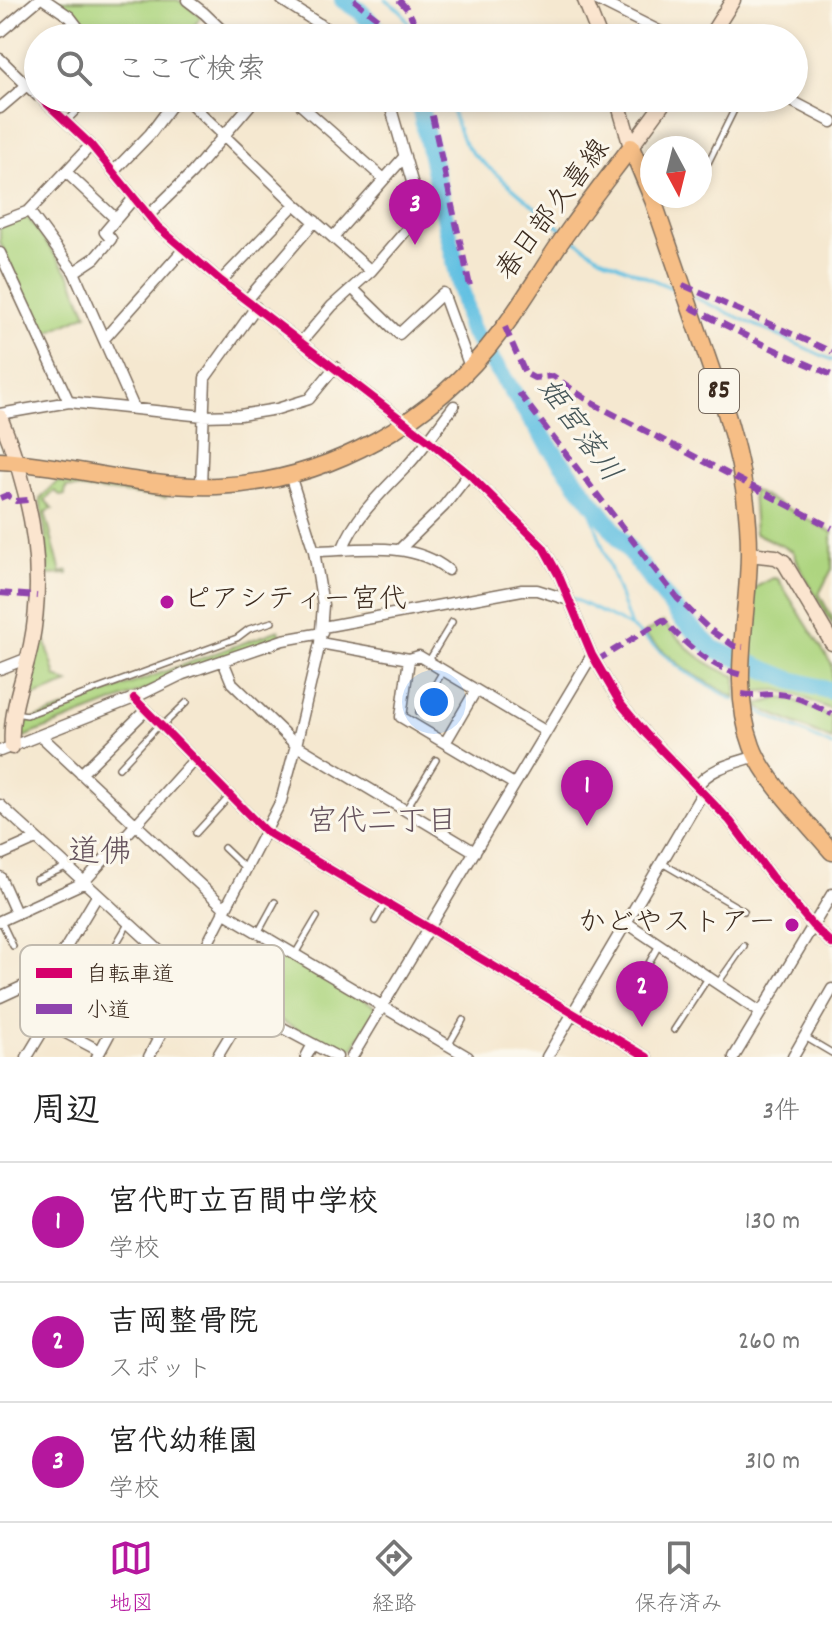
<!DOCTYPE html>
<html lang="ja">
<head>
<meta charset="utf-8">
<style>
	:root { --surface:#fff; --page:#f2f2f2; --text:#222; --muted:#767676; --line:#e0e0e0; --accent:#b5179e }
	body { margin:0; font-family:Dekko,"Klee One",sans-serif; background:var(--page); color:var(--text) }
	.compass { position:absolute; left:640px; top:136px; width:72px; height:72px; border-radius:50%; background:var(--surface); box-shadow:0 4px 12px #0003; rotate:173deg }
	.you { position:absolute; left:434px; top:702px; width:28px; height:28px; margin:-20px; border:6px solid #fff; border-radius:50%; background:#1a73e8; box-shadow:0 0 0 12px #1a73e833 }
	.badge { display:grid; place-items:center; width:52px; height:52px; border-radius:50%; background:var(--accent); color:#fff; font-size:26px; font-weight:700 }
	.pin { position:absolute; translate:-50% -66px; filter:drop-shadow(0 2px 4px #0008) }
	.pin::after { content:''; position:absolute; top:42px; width:28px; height:24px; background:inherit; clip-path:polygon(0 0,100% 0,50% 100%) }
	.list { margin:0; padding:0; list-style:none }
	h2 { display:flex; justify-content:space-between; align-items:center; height:104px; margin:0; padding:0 32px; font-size:34px }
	h2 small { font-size:26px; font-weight:400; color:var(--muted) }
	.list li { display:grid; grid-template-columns:52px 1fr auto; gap:24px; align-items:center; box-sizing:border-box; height:120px; padding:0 32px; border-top:2px solid var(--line) }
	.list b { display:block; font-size:30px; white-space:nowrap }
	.list p { margin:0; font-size:26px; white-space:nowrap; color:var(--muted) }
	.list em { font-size:26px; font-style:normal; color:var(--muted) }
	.icon { flex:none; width:44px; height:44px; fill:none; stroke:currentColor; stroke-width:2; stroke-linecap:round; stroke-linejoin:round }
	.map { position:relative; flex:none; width:832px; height:1057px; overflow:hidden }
	.search { position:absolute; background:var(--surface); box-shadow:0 4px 12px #0003; left:24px; right:24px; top:24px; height:88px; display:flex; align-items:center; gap:20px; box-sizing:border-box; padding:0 28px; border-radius:44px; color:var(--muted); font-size:30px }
	.sheet { height:464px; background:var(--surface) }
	nav { display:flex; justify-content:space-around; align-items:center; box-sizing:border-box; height:112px; border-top:2px solid var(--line); background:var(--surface); font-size:22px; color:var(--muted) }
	nav a { display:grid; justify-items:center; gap:4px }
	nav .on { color:var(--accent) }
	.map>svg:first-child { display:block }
</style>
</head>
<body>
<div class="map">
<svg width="832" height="1057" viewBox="0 0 832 1057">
	<rect width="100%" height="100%" fill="#fbf7ec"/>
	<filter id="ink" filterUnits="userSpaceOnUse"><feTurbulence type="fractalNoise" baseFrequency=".0125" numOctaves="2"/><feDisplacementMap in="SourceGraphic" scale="16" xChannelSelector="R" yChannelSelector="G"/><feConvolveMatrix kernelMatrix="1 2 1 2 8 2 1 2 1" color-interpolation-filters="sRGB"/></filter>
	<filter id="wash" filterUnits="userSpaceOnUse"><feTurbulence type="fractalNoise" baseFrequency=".006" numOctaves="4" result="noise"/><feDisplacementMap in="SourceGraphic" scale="32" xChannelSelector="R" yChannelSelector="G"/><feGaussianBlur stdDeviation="1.8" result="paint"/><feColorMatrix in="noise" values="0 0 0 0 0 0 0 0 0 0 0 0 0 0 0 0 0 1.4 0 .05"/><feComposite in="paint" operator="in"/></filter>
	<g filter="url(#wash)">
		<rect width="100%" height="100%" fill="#f5e8d0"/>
		<!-- green -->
		<path fill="#aed580" stroke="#74804f" stroke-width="2" d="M53,0H178L201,16L186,38H92L74,15Z
			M24,217L28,218L71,277L87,314L42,335L0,242V227Z
			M57,482L166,495V498L66,487L65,495L61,496L55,491L45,500L53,509L45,512L61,573L68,571V574L48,575L46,537L40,499Z
			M752,490L832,532V569L819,594L832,617V624L800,568L793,551L755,533Z
			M773,578L778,579L832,665V686L807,680L750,658L754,588Z
			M48,587L45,639L56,677L69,683L27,699L42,638Z
			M663,622C683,645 705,667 736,676V698L686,670L643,634Z
			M279,630L281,637L21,738V724Z
			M749,669L773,679L832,696V710L799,696L778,690L748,692Z
			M779,698L794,700L832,718V740L757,707L760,704Z
			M282,950L378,1008L354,1047L342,1053L250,1004Z"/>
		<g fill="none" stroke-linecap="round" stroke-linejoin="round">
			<!-- stream -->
			<path stroke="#64c1e2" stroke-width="3" d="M386,0L401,11L417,38
				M447,98L463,141L473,154L563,231
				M572,238L600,257L679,291
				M693,297L832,360
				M584,493L631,627L684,671L734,700
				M570,597L631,627
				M749,707L832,746"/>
			<!-- river -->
			<path stroke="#64c1e2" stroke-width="18" d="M343,0L360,11L385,38
				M418,98L470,328L549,446L681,618L712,648L791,680L832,691"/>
		</g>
	</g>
	<g filter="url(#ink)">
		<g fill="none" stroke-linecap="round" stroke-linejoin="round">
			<!-- lane casing -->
			<g stroke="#7c6c5c" stroke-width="8">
				<path id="lane" d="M67,121L90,98
					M708,163L740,98
					M428,662L452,622
					M419,712L443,671
					M15,713L27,715L237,638L249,629L272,622
					M162,726L187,702
					M119,768L159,725
					M405,811L436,760
					M196,833L230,796
					M224,848L246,869
					M662,863L744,911
					M36,880L66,867
					M1,921L13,946
					M375,921L386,902
					M258,933L275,902
					M115,946L128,924
					M295,954L317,917
					M125,973L176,1003
					M718,983L744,946
					M636,986L659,945
					M231,998L250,964
					M674,1030L708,978
					M805,1037L832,1053
					M448,1046L463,1020"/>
			</g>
			<!-- street casing -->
			<g stroke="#7c6c5c" stroke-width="13">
				<path id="street" d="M45,0L70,17L86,38
					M187,0L204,13L230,38
					M282,0L341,38
					M597,0L673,38
					M0,32L38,0
					M308,38L320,24
					M0,59L38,96
					M41,98L91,145L158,227L221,281L428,440L469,474L543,547L559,576L592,655L620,703L646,734L730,821L771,876L812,925L832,944
					M185,98L295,204L371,271
					M293,98L384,179
					M786,98L832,122
					M0,108L27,85
					M66,172L116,219
					M113,172L150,134L177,98
					M29,211L74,272L134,408
					M148,216L192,173L256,98
					M0,222L29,211L91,145
					M333,237L405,156
					M0,253L69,402
					M74,272L95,258L111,239L105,232L134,198
					M221,281L295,204
					M352,288L399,334L443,293L470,367
					M247,300L315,221
					M104,339L184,249
					M302,341L332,306L371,271L421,213L388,98
					M0,414L69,402L203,416L240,415L277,409L309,399L335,367
					M201,486L205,378L256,307
					M342,550C356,515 381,493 407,466C424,448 438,426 454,406
					M399,550L444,506L469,474
					M314,551C358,550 412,540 448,570
					M323,627L522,590H537L569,600
					M320,643L409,659L419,656L545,731
					M409,659L401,717L514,784
					M223,661L232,683L296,745L475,852
					M0,669L28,658
					M134,698L265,831L647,1057
					M41,736L225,908
					M445,743L476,690
					M0,751L134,698L183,674L283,640L322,633
					M81,774L146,710
					M697,786C711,767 735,763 757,756
					M0,805L189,978L337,1057
					M0,855L36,839
					M0,877L16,913
					M223,912L468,1057
					M0,921L83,883L194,760
					M627,923L760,1012
					M0,997L50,974L97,896
					M47,1023L100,1051
					M27,1057L68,989L159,1037
					M97,1057L119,1016
					M149,1057L281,801L296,745L320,643L323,605L314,551L290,475
					M217,1057L246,1009
					M306,1057L313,1044
					M352,1057L592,655
					M547,1057L703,792
					M734,1057L832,894
					M793,1057L832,989"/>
			</g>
			<!-- secondary casing -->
			<g stroke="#7c6c5c" stroke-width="17">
				<path id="secondary" d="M585,0L600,38
					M709,38L733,0
					M617,98L631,147
					M631,147L667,98
					M0,417C30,489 47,566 31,645C24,678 9,712 12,747
					M749,554L776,557L784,562L832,643"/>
			</g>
			<!-- primary casing -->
			<g stroke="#7c6c5c" stroke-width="19">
				<path id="primary" d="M631,147L653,200L725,409C740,456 749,503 749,552C749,615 729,685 752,746C764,780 808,823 832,852
					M0,461C73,465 144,489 217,486C330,481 434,421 501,331C526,299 545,263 569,230C589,202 610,175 631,147"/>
			</g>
			<!-- lane -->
			<use href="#lane" stroke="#fff" stroke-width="5"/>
			<!-- street -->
			<use href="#street" stroke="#fff" stroke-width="10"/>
			<!-- secondary -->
			<use href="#secondary" stroke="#fbe5cf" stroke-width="14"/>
			<!-- primary -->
			<use href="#primary" stroke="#f6be86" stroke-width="16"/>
			<!-- quiet -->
			<path stroke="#8e44ad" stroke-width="6" stroke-dasharray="12 6" stroke-linecap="butt" d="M354,0L381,21L396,38
				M399,0L408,10L422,38
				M428,98L470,286
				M683,285L832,352
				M690,307L760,343L832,375
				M505,327L525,373L534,378L553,376L592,403L832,528
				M519,393L677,598L709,629L734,646L743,647
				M0,498L7,495L16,501L29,500
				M0,593L37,596
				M596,661L663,620C686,644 709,667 742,675
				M742,694C754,696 764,694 775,694C795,694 815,706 832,714"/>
			<!-- cycleway casing -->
			<g stroke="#fbf7ec" stroke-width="13">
				<path id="cycleway" d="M41,98L91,145L158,227L221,281L428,440L469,474L543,547L559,576L592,655L620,703L646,734L730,821L771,876L812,925L832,944
					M134,698L265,831L647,1057"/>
			</g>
			<!-- cycleway -->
			<use href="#cycleway" stroke="#d6006c" stroke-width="8"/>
		</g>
	</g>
	<!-- markers -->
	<g fill="#b5179e" stroke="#fbf7ec" stroke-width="3">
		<circle cx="167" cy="602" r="8"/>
		<circle cx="792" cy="925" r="8"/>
	</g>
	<g text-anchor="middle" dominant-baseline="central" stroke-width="6" stroke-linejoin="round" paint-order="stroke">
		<!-- shield labels -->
		<rect fill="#fbf7ec" stroke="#75685c" stroke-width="2" x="699" y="369" width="40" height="44" rx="6"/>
		<g font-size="26" font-weight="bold" fill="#3b2a1e">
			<text x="719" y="391">85</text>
		</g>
		<!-- street labels -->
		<g font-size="28" fill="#3b2a1e" stroke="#fbf7ec">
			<text transform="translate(555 211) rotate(-53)">春日部久喜線</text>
		</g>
		<!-- poi labels -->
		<g font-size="28" fill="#3b2a1e" stroke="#fbf7ec" text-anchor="start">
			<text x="183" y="602">ピアシティー宮代</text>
			<text x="776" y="925" text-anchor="end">かどやストアー</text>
		</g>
		<!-- water labels -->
		<g font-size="30" font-style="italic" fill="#475759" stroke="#fbf7ec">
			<text transform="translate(577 432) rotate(54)">姫宮落川</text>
		</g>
		<!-- neighbourhood labels -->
		<g font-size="30" fill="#65535d" stroke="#fbf7ec">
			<text x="382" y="824">宮代二丁目</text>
		</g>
		<!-- quarter labels -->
		<g font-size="32" fill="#65535d" stroke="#fbf7ec">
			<text x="100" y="855">道佛</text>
		</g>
	</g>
	<!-- legend -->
	<rect x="20" y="945" width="264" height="92" rx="12" fill="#fbf7ec" stroke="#c1baae" stroke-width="2"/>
	<rect x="36" y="968" width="36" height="10" fill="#d6006c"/>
	<rect x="36" y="1004" width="36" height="10" fill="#8e44ad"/>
	<g font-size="22" fill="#3b2a1e">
		<text x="86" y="981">自転車道</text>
		<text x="86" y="1017">小道</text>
	</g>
</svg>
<svg class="compass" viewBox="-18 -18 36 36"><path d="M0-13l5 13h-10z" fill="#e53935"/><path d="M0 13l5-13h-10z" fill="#767676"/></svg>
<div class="you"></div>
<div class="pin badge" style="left:587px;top:826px">1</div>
<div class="pin badge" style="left:642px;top:1027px">2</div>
<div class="pin badge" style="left:415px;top:245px">3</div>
<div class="search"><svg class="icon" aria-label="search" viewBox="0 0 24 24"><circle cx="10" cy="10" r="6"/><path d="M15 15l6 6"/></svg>ここで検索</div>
</div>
<section class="sheet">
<h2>周辺<small>3件</small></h2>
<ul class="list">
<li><span class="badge">1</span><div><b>宮代町立百間中学校</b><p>学校</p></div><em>130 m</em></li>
<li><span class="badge">2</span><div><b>吉岡整骨院</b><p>スポット</p></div><em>260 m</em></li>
<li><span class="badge">3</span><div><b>宮代幼稚園</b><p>学校</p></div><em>310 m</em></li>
</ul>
</section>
<nav>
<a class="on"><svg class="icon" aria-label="map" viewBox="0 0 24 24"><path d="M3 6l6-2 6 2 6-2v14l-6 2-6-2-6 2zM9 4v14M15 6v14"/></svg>地図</a>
<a><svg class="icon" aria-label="directions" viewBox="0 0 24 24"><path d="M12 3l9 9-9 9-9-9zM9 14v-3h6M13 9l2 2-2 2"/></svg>経路</a>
<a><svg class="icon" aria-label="saved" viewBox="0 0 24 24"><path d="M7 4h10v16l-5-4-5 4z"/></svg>保存済み</a>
</nav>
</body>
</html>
